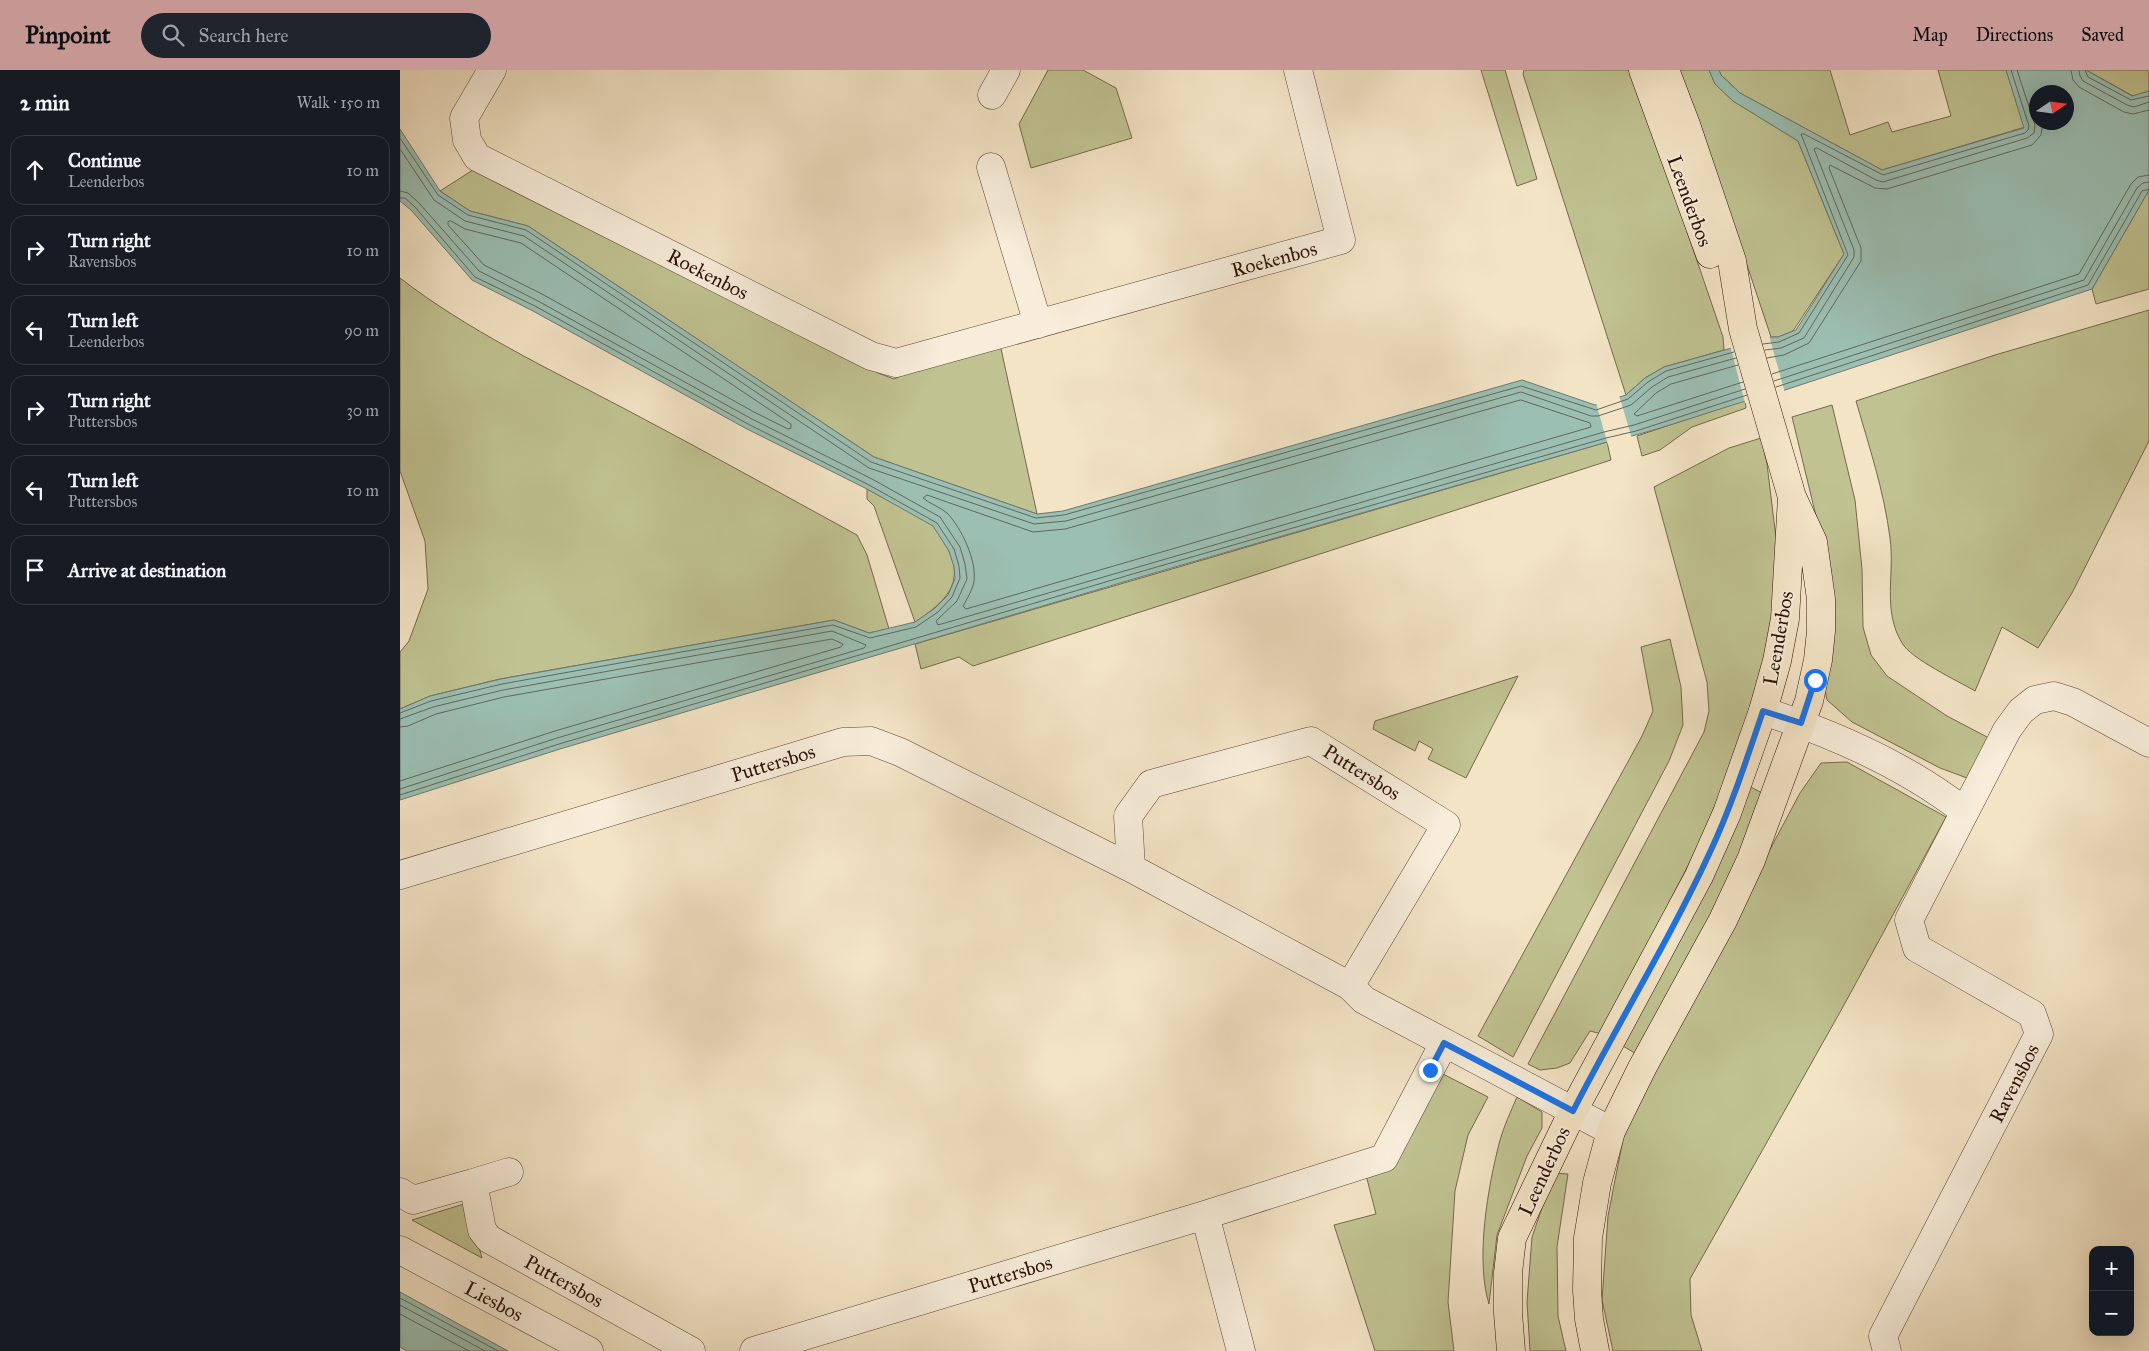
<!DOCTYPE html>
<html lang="en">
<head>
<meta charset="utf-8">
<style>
	:root { --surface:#171b24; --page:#20242c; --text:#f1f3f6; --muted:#9ea1a6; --line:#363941; --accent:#c59692 }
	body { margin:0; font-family:"IM FELL Great Primer",serif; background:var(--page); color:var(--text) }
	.controls { position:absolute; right:15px; bottom:15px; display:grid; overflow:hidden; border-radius:10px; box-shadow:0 5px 20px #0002 }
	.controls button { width:45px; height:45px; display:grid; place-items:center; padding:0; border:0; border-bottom:1px solid var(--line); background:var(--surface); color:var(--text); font:25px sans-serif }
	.compass { position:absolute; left:1629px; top:15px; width:45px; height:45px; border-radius:50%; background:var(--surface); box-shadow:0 5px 20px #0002; rotate:77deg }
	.stop { position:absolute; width:15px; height:15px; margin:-11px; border:4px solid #1a73e8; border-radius:50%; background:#fff }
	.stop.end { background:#1a73e8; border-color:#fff; box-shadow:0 1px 5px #0008 }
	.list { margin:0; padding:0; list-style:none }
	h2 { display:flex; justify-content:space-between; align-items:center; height:65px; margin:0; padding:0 20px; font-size:21px }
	h2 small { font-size:16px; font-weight:400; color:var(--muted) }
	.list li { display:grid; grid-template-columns:32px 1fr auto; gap:15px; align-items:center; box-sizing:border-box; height:70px; margin:0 10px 10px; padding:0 10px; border:1px solid var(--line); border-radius:15px }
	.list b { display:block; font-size:19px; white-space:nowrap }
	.list p { margin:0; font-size:16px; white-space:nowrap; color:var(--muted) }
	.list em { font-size:16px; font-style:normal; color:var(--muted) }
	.icon { flex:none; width:28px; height:28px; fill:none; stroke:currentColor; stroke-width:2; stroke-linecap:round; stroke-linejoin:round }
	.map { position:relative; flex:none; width:1749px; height:1281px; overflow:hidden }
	header { display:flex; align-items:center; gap:30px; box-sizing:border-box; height:70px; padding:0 25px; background:var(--accent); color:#111 }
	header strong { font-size:24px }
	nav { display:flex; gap:28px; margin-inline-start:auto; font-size:18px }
	.search { width:350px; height:45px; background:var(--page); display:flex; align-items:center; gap:12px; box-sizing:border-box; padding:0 18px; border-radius:28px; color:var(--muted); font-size:19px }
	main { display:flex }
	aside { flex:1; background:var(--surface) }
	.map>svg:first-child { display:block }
</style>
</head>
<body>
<header>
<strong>Pinpoint</strong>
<div class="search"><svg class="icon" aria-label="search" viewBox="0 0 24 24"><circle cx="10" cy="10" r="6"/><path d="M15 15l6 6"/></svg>Search here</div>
<nav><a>Map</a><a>Directions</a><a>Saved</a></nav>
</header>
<main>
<aside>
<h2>2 min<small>Walk · 150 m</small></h2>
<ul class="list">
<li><svg class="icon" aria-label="ahead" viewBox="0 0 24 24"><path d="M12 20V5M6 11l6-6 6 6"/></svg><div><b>Continue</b><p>Leenderbos</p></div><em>10 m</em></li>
<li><svg class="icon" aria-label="right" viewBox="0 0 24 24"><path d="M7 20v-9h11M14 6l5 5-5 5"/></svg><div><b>Turn right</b><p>Ravensbos</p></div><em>10 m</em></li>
<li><svg class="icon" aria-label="left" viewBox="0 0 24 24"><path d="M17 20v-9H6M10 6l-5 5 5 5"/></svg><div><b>Turn left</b><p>Leenderbos</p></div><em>90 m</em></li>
<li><svg class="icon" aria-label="right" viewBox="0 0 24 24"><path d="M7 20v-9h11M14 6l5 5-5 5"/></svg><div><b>Turn right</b><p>Puttersbos</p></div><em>30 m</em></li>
<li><svg class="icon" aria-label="left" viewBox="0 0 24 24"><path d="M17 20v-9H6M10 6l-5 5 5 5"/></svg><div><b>Turn left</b><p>Puttersbos</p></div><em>10 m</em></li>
<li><svg class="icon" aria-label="arrive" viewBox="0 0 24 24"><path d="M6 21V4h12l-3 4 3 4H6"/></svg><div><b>Arrive at destination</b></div></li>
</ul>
</aside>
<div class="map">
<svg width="1749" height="1281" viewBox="0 0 1749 1281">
	<rect width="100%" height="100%" fill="#f3e4c6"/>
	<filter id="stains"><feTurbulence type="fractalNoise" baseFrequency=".004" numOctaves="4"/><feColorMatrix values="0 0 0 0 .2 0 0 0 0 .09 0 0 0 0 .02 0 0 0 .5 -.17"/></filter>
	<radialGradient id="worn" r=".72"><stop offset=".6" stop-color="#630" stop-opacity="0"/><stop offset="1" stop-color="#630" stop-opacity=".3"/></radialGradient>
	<!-- green -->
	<path fill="#c0c291" stroke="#76684b" d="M648,0H683L716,18L732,68L631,98L619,54Z
		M1081,0H1105L1137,109L1117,116Z
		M1124,0H1232L1323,267L1324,280L1264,297L1245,308L1226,325L1123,4Z
		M1279,0H1309L1315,14L1333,31L1398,71L1444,184L1393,261L1378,267H1371L1323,123Z
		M1319,0H1430L1450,65L1488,52L1492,62L1551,46L1538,0H1606L1625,57L1482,100L1340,23L1321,5Z
		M1686,0H1749V21L1733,26Z
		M76,98L478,303L494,309L513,300L600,274L637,444L474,387L128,156L70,141L40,121Z
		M1749,120V219L1696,234L1692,219Z
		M0,208C67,260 149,299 225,339C303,380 380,423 457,465L467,485L489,559L469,563L434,550L100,609L30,626L0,639V582L9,571L28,519L25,471L0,401Z
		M1749,240V371L1672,523L1638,578L1602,557L1575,621C1558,611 1511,589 1502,573C1482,540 1495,504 1490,468C1484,421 1469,376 1456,331L1595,285Z
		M1345,330L1346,338L1292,357L1260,380L1242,386L1237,366Z
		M1432,335L1455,430L1462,499L1463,557L1471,585L1487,606L1547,646L1589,668L1567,708L1540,698L1452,652L1427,630L1419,590L1418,454L1392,347Z
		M1361,368L1367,394L1376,468V529L1352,644L1300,772L1202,964L1190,961L1170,993L1157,998L1140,1000L1128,994L1304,662L1309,641L1307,612L1254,417L1329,378Z
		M1207,372L1211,390L573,596L559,587L521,599L515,574Z
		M467,419C488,431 512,441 532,455C537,459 541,468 545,474C568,512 545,532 515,552L474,436L467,429Z
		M1270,569L1281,617L1283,655L1269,691L1113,987L1078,966L1242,666L1253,641L1241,577Z
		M1118,606L1066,708L1028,689L1033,679L1019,671L1015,681L973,659L975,651Z
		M1447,692L1546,747L1444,935L1290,1209L1291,1245L1302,1281H1213L1202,1230L1208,1146L1227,1049L1400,723L1421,693Z
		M1347,715L1366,725L1345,779L1238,985L1218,973Z
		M1043,1004L1088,1027L1068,1065L1055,1121L1048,1232L1054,1281H975L934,1155L976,1144L966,1105Z
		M1117,1027L1142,1042V1058L1127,1086L1097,1165L1089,1234C1075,1189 1088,1116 1100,1070C1104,1056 1111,1041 1117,1027Z
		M1154,1103L1168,1104L1157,1177L1158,1246L1166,1281H1130L1127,1232L1132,1167Z
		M67,1133L82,1188L12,1150Z"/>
	<!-- water -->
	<path fill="#9bbfb3" stroke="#6f796d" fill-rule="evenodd" d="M1309,0H1319L1321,5L1340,23L1482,100L1624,58L1606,0H1686L1732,26L1749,21V120L1692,219L1385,320C1325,335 1267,359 1207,372L737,508L160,679L0,730V639L30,626L101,609L434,550L469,563L515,552L534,539L548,525L555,509L554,497L549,481L533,456L467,419L345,358L133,241L72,210L11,140L0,131V59L40,121L70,141L128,156L474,387L637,444L663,441L1122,310L1195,335L1226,325L1245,308L1264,297L1371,267H1378L1396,260L1444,184L1398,71L1333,31L1315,14ZM1636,22H1666V52H1636Z
		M0,1222L108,1281H7L0,1277Z"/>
	<!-- pier -->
	<path fill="#f3e4c6" d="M1369,265L1385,323L1345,333L1330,275Z
		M1219,325L1232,369L1208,375L1196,333Z"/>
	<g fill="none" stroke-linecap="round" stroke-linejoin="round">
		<!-- shore -->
		<path stroke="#64675c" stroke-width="1" d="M1671,0L1673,10L1679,17L1724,42L1733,44L1749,40
			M1679,0L1680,6L1683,11L1727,35L1734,37L1749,32
			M1685,0L1688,7L1731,30L1749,26
			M0,68L38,125L68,145L126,160L471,392L636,448L664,445L1121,316L1196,340L1228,329L1248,312L1266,301L1334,282
			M0,79L34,130L65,151L124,166L469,398L634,454L666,451L1121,322L1191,346H1198L1231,335L1252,317L1268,307L1336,288
			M0,121L8,123L19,133L79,201L138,231L350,348L472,409L540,447L560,477L565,494L567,509L557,531L536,551L538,555L1204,362L1234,355L1345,319
			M0,128H5L15,137L75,207L135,236L348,354L469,415L537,453L554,479L559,496L560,508L552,527L538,542L516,557L470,568L433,555L102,614L31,631L0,643
			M51,151L65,159L121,173L391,354V358L388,359L354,342L142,224L84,195L48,155V152Z
			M1363,274L1379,272L1399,263L1448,185L1401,64H1404L1483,105L1625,63L1628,60L1629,56L1611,0
			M1365,280L1381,278L1404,268L1454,187V180L1414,79L1417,78L1476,110L1483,112L1627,68L1634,63L1635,55L1617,0
			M1367,288L1384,285L1409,273L1461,191V178L1429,98L1430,95L1475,118L1487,119L1632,75L1641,65L1643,52
			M1338,295L1271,314L1256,323L1234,344L1237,346L1343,312
			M1372,304L1679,204L1731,114L1738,107L1749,105
			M1374,311L1684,210L1737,118L1743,113L1749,112
			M1376,317L1688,215L1742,121L1749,119
			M1121,330L1190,353L1191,357L566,539L563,536C567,529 573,519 574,511C577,491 561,457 547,443C540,437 530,434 523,428L527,425L633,462L665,459Z
			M0,649L33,637L103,620L432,561L466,575L464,578L157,668L0,719
			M0,657L8,656L36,644L104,627L432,569L443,574L441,577L155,661L0,711
			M0,725L159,674L736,503L1206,368L1236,361L1347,325
			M0,1228L98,1281
			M0,1235L85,1281
			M0,1244L69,1281"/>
		<!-- minor casing -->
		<g stroke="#5e4435" stroke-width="29">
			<path id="minor" d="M92,0L64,48L67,70L77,87L471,286L496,293L941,170L898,0
				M592,25L606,0
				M591,97L638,254
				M1363,641C1434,664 1505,695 1564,741
				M731,798L728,746L751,714L911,671L1046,755L950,916
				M0,805L443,672L471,671L500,682L731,798L950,916L964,930L1211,1061
				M73,1113L109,1102
				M0,1122L13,1130L73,1113L82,1160L89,1169L291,1281
				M805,1145L841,1281
				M0,1180L189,1281
				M354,1281L805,1145L984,1088L1044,973
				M1487,1281L1483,1266L1639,964L1632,944L1517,878L1509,850L1607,660L1621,641L1635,630L1654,626L1673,632L1749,673"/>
		</g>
		<!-- major casing -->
		<g stroke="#2c0f05" stroke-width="29">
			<path id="major" d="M1243,0L1310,184
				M1111,1281L1108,1243V1203L1112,1168L1173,1041L1299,806L1327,743L1363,641L1377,591L1385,549L1392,427
				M1195,1281L1189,1249L1187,1220L1188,1168L1197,1113L1211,1061L1242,998L1323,850L1351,790L1409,631L1418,590L1421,561V529L1413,472L1392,427L1343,259L1332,191L1286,55L1265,0"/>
		</g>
		<!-- minor -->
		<use href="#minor" stroke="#f7edda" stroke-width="28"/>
		<!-- major -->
		<use href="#major" stroke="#f3e4c6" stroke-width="28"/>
	</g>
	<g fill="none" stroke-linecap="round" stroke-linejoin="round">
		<!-- route -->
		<path stroke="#1a73e8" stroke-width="6" d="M1030,1000L1044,973L1173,1041C1218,953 1270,869 1311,780C1332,735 1347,688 1363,641L1401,653L1415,610"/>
	</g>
	<g text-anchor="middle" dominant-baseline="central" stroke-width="4" stroke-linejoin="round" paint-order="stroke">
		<!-- street labels -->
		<g font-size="20" fill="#2c0f05" stroke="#f7edda">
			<text transform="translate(1290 131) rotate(70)">Leenderbos</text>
			<text transform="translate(874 189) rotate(-15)">Roekenbos</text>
			<text transform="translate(308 204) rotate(27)">Roekenbos</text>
			<text transform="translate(1378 568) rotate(-80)">Leenderbos</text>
			<text transform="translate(373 693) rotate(-17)">Puttersbos</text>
			<text transform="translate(962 702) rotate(32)">Puttersbos</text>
			<text transform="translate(1614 1013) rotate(-63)">Ravensbos</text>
			<text transform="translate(1144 1101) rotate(-65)">Leenderbos</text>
			<text transform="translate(610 1204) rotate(-17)">Puttersbos</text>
			<text transform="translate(164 1211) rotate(29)">Puttersbos</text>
			<text transform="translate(94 1231) rotate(28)">Liesbos</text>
		</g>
	</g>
	<rect width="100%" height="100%" filter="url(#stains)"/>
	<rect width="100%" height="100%" fill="url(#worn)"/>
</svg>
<div class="controls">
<button>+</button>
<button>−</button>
</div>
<svg class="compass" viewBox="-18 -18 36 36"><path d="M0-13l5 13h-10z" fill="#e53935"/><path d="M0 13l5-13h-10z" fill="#9ea1a6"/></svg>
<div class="stop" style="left:1415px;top:610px"></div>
<div class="stop end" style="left:1030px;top:1000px"></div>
</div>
</main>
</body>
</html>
